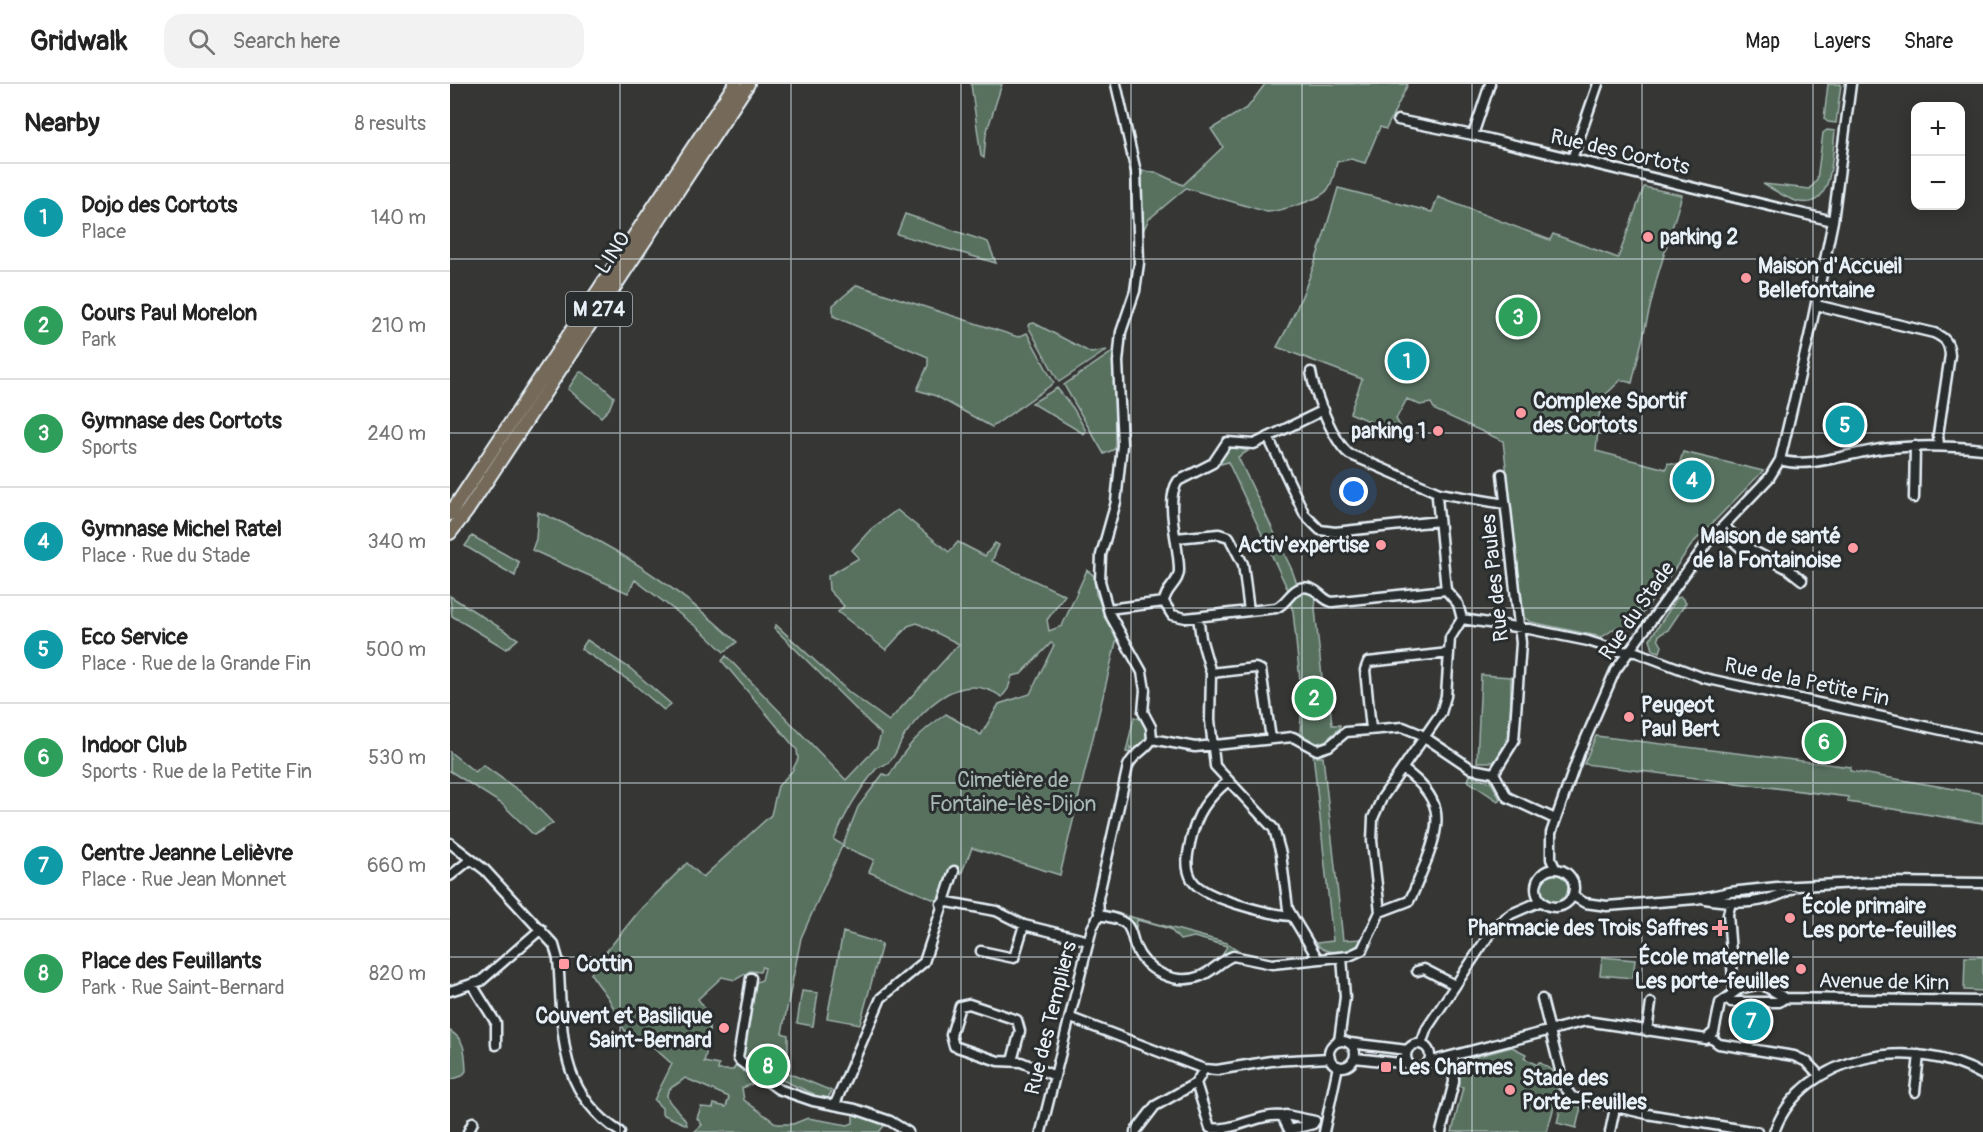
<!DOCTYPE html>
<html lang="en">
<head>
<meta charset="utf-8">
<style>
	:root { --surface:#fff; --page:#f2f2f2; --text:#222; --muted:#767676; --line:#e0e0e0; --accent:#85585c }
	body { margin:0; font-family:Pangolin,sans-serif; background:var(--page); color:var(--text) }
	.controls { position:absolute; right:18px; top:18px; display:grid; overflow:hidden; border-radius:12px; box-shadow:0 3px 15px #0003 }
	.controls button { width:54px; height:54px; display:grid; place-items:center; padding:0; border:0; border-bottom:2px solid var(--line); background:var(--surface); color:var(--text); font:30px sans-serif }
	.you { position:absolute; left:904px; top:408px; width:21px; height:21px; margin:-15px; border:4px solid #fff; border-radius:50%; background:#1a73e8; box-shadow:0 0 0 9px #1a73e833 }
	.badge { display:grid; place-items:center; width:39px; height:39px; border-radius:50%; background:var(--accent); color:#fff; font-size:20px; font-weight:700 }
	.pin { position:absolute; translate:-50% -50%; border:3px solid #fff; box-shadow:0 2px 6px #0006 }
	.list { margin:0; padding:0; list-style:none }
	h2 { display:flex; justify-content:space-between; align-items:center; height:78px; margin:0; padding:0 24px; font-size:26px }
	h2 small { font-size:20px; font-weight:400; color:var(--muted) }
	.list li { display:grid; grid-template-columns:39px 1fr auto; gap:18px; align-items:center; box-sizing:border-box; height:108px; padding:0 24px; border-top:2px solid var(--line) }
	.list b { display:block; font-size:22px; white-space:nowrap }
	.list p { margin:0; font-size:20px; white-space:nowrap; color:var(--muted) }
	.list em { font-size:20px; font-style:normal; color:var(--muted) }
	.icon { flex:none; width:33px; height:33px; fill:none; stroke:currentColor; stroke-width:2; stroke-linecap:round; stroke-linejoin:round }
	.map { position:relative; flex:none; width:1533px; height:1048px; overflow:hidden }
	header { display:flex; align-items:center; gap:36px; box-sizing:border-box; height:84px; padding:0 30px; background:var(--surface); border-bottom:2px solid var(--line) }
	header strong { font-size:28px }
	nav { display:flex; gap:33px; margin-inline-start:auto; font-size:21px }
	.search { width:420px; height:54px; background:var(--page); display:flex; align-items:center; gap:15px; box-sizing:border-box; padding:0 21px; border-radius:18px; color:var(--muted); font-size:22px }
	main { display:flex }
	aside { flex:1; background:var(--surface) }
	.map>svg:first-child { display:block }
</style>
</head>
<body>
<header>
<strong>Gridwalk</strong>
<div class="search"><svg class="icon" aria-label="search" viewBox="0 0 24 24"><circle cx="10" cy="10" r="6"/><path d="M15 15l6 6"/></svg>Search here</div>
<nav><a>Map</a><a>Layers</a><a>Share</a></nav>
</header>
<main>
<aside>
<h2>Nearby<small>8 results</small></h2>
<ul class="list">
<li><span class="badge" style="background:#0f9aa8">1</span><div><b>Dojo des Cortots</b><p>Place</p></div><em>140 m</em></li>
<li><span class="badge" style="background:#2e9e5b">2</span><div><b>Cours Paul Morelon</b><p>Park</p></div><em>210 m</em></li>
<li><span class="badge" style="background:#2e9e5b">3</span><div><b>Gymnase des Cortots</b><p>Sports</p></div><em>240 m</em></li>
<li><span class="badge" style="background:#0f9aa8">4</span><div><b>Gymnase Michel Ratel</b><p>Place · Rue du Stade</p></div><em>340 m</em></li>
<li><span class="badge" style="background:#0f9aa8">5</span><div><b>Eco Service</b><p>Place · Rue de la Grande Fin</p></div><em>500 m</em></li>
<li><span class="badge" style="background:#2e9e5b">6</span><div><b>Indoor Club</b><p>Sports · Rue de la Petite Fin</p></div><em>530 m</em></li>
<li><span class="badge" style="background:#0f9aa8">7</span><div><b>Centre Jeanne Lelièvre</b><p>Place · Rue Jean Monnet</p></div><em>660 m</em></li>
<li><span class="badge" style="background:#2e9e5b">8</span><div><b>Place des Feuillants</b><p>Park · Rue Saint-Bernard</p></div><em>820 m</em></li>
</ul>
</aside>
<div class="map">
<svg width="1533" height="1048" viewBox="0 0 1533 1048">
	<rect width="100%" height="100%" fill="#363735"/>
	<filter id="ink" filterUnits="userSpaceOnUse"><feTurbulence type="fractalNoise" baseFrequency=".0167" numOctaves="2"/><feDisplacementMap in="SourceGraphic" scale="12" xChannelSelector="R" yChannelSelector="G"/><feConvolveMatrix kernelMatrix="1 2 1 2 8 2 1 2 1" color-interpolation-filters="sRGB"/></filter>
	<g filter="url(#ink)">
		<!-- green -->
		<path fill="#58715f" stroke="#a0b1ac" stroke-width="1.5" fill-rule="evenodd" d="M521,0H552L536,50L534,74L531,72Z
			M815,0H958L936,45L930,43L915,79L901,75L887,78C885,86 883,99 878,105C871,116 830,127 817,128L736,104L699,135L692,149L689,87L705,88L733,101L773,63L761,45L798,23Z
			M1378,0H1391L1386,39L1378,38L1374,35Z
			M1377,46L1385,47C1382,70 1384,129 1346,117C1335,114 1323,105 1313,100L1360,105L1367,96L1373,49Z
			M1194,103L1232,111L1207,194L1182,299L1171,296L1151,315L1146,367L1216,385L1218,379L1229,381L1233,368L1313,387L1243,459L1182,545L1167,543L1152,553L1081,538L1074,534L1053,357L985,326L981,319L970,321L957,315L946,335L957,354L900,329L912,295L827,263C856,213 872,159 888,104L982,128L988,113L1100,156L1103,150L1168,174Z
			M455,130L538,158L546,179L447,150Z
			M407,201L568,253L577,249L604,299L542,343L486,312L467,306L478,281V273L383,232V221Z
			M584,239L641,269L657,266L609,298L578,242L579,240Z
			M664,267L665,365L654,370L614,301Z
			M130,287L151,301L164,313L159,325L151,333L118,305Z
			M607,304L623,324L636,347L634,350L582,319Z
			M779,362L798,367L788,373L842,486L847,500L842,503L845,511L857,508L866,514L865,525L874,613L880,622L882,641H890V644L875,657L865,660L867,673H873L893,856L913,855L904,865C890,867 876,872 866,859L883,857L862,659L850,650L852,617L843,527L840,519L844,513L840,505L838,506L778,378L771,380L770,377Z
			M447,426L499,468L508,458L535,472L545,459L549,461L542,477L615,511L597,536L599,547L612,542L637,486L644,492L646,510L667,554L610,791L522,764L511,790L499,786L487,817L419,788L424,776L392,762L351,854L332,949L338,951V989L382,1007L376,1017L364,1014V1010L316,989L312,993L291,974L306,898L312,896L315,884L312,883L310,888L300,887L285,896L272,893L248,915C264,933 260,955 254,978L269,981L268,986H283L286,981L292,982L305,994V999L292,1004L294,1016L327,1040H343L358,1034L398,1041L403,1039V1030L429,1036L434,1042L429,1048H244L252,1041L247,1034L251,1023L263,1024L264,1020L276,1023L279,1013L235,994C231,998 224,1001 220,1005C208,1016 236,1029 237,1041L212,1030V1024L204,1016L222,980L194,955L188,958C171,948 169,935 161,919C156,909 147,900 141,890L144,883L189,827L237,779L253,793L321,731L328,702L342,687L348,675L347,666L272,577L276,572L396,696L427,663L431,650L327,547L324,544L326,541L400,609L439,637L509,560L467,539L458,542L436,566L388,528L394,522L379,506L378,492L409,474L402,466L421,445ZM601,559L604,561L580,610L549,620L531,651L496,630C468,649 456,663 439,692L433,690L408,723L393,761L384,756C394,731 409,706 426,685C430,682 437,681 441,676C448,668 450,656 457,648C481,616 514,587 552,613L558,605L562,592L571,590Z
			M88,428C163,459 227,503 287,558L274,568L253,548L185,496L178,509L82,466L86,455Z
			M22,452L69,478L65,492L15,462Z
			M0,512L68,555L56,565L2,532Z
			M1231,513L1236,519L1218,546L1209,551L1208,555L1212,562L1210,568L1203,566L1200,555L1227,514Z
			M137,556L181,585L221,620L214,626L180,597L131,565Z
			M1031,591L1061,593C1060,623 1064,655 1044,678H1027Z
			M684,633C695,635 698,643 698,653L686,667L680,663V669L676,668Z
			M1146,652L1401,683L1400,687L1533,710V739L1398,718V713L1134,680Z
			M0,668L25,688L33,681L75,711L103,739L84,751L52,720L0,687Z
			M1020,691L1041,698L1050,715L1048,717L1018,697Z
			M1090 804a14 14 0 1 1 28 0a14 14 0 1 1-28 0Z
			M678,832L777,859L788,866L773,870L777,862L744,853L730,856L720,845L687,836L686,844Z
			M393,848L432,860L410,940L377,934Z
			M1152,873L1185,876L1183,894L1150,891Z
			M1515,873H1533V907L1514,906Z
			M352,907L368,909L363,942L347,939Z
			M0,947C16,956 15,970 16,987L12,992L0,996Z
			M1062,963L1076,970L1074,974L1087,981L1089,978L1102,986L1108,1008L1097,1048H1002L1013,1003L1008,1002L1014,976Z
			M1112,1018L1131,1023L1126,1044L1107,1039Z"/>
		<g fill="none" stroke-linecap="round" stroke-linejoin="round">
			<!-- minor casing -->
			<g stroke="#e8f1f8" stroke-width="13">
				<path id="minor" d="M666,0L686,88L689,179L685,207L671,248L668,278L672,361L666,418L651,471L650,497L659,529L692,588L695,606L693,628L701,643L702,655
					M948,36L1023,51L1383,137
					M1023,51L1040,0
					M1122,75L1148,0
					M1366,221L1484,249C1495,254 1499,258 1500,271L1488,351L1489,361
					M861,288C864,308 883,357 899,370L989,409L1055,420
					M818,353L855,431L870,446L885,448L989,437
					M1330,376C1361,386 1407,366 1440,364C1471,361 1502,362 1533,365
					M1464,414L1465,362
					M1274,442L1296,463L1338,485L1352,496
					M1270,446L1291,464L1296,463
					M726,454L769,450L779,453L793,480L799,527
					M714,518L722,531L736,534L826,524C839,519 843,497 862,505C870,508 873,516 882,518L996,506
					M714,518C715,504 730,499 729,485C729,461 714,417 728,397L763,379L777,358L804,360L874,326
					M658,525L714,518
					M748,533L751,554L761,589L760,636L765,682L824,745L831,770L838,825L868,875
					M1012,535L1079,545L1138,557L1170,567L1186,568L1254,594L1533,655
					M761,589L805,584L811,586L821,655
					M921,645L915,586L918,578L999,569
					M702,655L745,663L843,653L867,666L879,662L896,648L953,643L970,650L1022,685L1044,689
					M1044,689L1064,657L1071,559L1052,390
					M1044,689L1057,713L1105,735
					M777,698C757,715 747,729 741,755C738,769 734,782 742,796C752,814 819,830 841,832
					M0,759L35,786L104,861L108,875C114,944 104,1005 170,1048
					M1105,784L1101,775V749L1129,670L1165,587L1257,459L1319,394L1330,376L1359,253L1383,137L1401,0
					M1086 804a19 19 0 1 1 38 0a19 19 0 1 1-38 0Z
					M0,792L21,775
					M1123,812L1135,819L1157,822L1246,815L1280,808L1327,803L1429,798L1533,799
					M1255,815C1287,820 1313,822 1343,804
					M1281,819L1278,830L1284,908
					M491,820L498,818L546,827L574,841L639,857
					M930,828L959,817C966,805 970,791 976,778C993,734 992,714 953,685
					M649,831C658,833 669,834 676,840C682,846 682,854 685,862C695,887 725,902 751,892C763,887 772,876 783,872L822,880L899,872L912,866L930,828L922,757L923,734L932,714L991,629L996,612L1000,554L1012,535L1008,520L996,506L987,413L989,409
					M649,831L648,814L678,682C683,669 696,667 702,655
					M531,867L564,874L574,841
					M967,887L974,885L1005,901
					M301,894L288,974L290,977L328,1005L363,1017L405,1025L440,1037L458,1048
					M23,902L46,939V961
					M0,907L31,897L91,845
					M1277,914L1281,918H1329L1335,914L1533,917
					M1092,915L1114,1002L1122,1013L1197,1030L1307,1048
					M621,934L754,985L767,986L821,977L880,974
					M1197,947L1201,919
					M1260,953L1269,960L1344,972L1357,978L1370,992
					M889,957L895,913L892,873
					M879 970a13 13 0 1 1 26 0a13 13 0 1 1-26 0Z
					M900,959L957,966
					M956 972a12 12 0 1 1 24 0a12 12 0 1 1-24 0Z
					M971,960L977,944L1045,842L1061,830L1091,817
					M905,974L959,980
					M562,977L570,947L567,936L519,920L510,922L501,951L504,962L548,977L571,978L605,992
					M978,978L1136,937L1256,955L1264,948L1270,919L1289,905L1311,900L1335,914
					M746,999L760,1044C785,1048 808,1029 832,1032
					M1465,1008L1469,971
					M385,1020L431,914L474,878L504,787
					M836,1031L865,1037L863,1040L839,1046L832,1032Z
					M18,1048L23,1038
					M591,1048L642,844L649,831
					M685,1048L705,1022L746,999L754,985
					M874,1048L888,982
					M991,1048L1004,998L1003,972
					M1160,1048L1165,1024
					M1324,1048C1354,967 1465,952 1533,991"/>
			</g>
			<!-- highway casing -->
			<g stroke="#e8f1f8" stroke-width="16">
				<path id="highway" d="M0,430L285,0
					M0,449L17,427L298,0"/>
			</g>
			<!-- minor -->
			<use href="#minor" stroke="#2a2d2e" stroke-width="8"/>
			<!-- highway -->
			<use href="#highway" stroke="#746a5a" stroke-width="12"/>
		</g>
	</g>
	<!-- grid -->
	<path fill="none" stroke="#e8f1f8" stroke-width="1.5" stroke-opacity="0.55" d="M170,0V1048M341,0V1048M511,0V1048M681,0V1048M852,0V1048M1022,0V1048M1192,0V1048M1363,0V1048M0,175H1533M0,349H1533M0,524H1533M0,699H1533M0,873H1533"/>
	<!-- markers -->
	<g fill="#ff9aa2" stroke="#2a2d2e" stroke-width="2">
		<circle cx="1198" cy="153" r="6"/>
		<circle cx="1296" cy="194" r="6"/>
		<circle cx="1071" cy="329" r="6"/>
		<circle cx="988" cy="347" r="6"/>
		<circle cx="931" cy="461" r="6"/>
		<circle cx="1403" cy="464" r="6"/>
		<circle cx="1179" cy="633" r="6"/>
		<circle cx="1340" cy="834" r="6"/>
		<path d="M1267 835h6v6h6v6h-6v6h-6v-6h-6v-6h6z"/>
		<rect x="108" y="874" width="12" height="12" rx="3"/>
		<circle cx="1351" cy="885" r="6"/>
		<circle cx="274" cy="944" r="6"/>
		<rect x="930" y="977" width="12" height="12" rx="3"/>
		<circle cx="1060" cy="1006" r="6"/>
	</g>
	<g text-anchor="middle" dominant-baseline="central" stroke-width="6" stroke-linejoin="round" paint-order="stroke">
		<!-- shield labels -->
		<rect fill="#2a2d2e" stroke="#afb6bb" stroke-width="1.5" x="116" y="208" width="66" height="34" rx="4.5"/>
		<g font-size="20" font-weight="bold" fill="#e8f1f8">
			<text x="149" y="225">M 274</text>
		</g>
		<!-- street labels -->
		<g font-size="21" fill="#e8f1f8" stroke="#2a2d2e">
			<text transform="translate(1170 68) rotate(13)">Rue des Cortots</text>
			<text transform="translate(163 169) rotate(-57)">LINO</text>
			<text transform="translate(1045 494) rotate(-96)">Rue des Paules</text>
			<text transform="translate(1187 527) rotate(-55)">Rue du Stade</text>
			<text transform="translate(1357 598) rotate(12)">Rue de la Petite Fin</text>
			<text transform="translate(1434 898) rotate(1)">Avenue de Kirn</text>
			<text transform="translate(601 934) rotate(-76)">Rue des Templiers</text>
		</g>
		<!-- poi labels -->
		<g font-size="21" font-weight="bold" fill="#e8f1f8" stroke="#2a2d2e" text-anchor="start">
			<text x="1210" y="153">parking 2</text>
			<text x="1308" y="182">Maison d'Accueil<tspan x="1308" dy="24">Bellefontaine</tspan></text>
			<text x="1083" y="317">Complexe Sportif<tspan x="1083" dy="24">des Cortots</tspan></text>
			<text x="976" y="347" text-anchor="end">parking 1</text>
			<text x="1391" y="452" text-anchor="end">Maison de santé<tspan x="1391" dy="24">de la Fontainoise</tspan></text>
			<text x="919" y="461" text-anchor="end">Activ'expertise</text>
			<text x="1191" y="621">Peugeot<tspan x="1191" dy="24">Paul Bert</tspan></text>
			<text x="1352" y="822">École primaire<tspan x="1352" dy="24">Les porte-feuilles</tspan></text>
			<text x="1258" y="844" text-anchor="end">Pharmacie des Trois Saffres</text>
			<text x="1339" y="873" text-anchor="end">École maternelle<tspan x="1339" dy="24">Les porte-feuilles</tspan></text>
			<text x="126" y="880">Cottin</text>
			<text x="262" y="932" text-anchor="end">Couvent et Basilique<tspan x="262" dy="24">Saint-Bernard</tspan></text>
			<text x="948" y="983">Les Charmes</text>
			<text x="1072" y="994">Stade des<tspan x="1072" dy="24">Porte-Feuilles</tspan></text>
		</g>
		<!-- park labels -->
		<g font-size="21" fill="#a7b7b3" stroke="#2a2d2e">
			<text x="563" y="696">Cimetière de<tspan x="563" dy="24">Fontaine-lès-Dijon</tspan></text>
		</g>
	</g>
</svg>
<div class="controls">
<button>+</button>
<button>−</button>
</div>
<div class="you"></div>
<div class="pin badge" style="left:957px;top:277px;background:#0f9aa8">1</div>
<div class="pin badge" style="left:864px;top:614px;background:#2e9e5b">2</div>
<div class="pin badge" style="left:1068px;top:233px;background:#2e9e5b">3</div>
<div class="pin badge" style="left:1242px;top:396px;background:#0f9aa8">4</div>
<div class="pin badge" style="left:1395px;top:341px;background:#0f9aa8">5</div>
<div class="pin badge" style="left:1374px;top:658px;background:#2e9e5b">6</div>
<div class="pin badge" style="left:1301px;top:937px;background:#0f9aa8">7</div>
<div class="pin badge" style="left:318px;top:982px;background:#2e9e5b">8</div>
</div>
</main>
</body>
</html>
